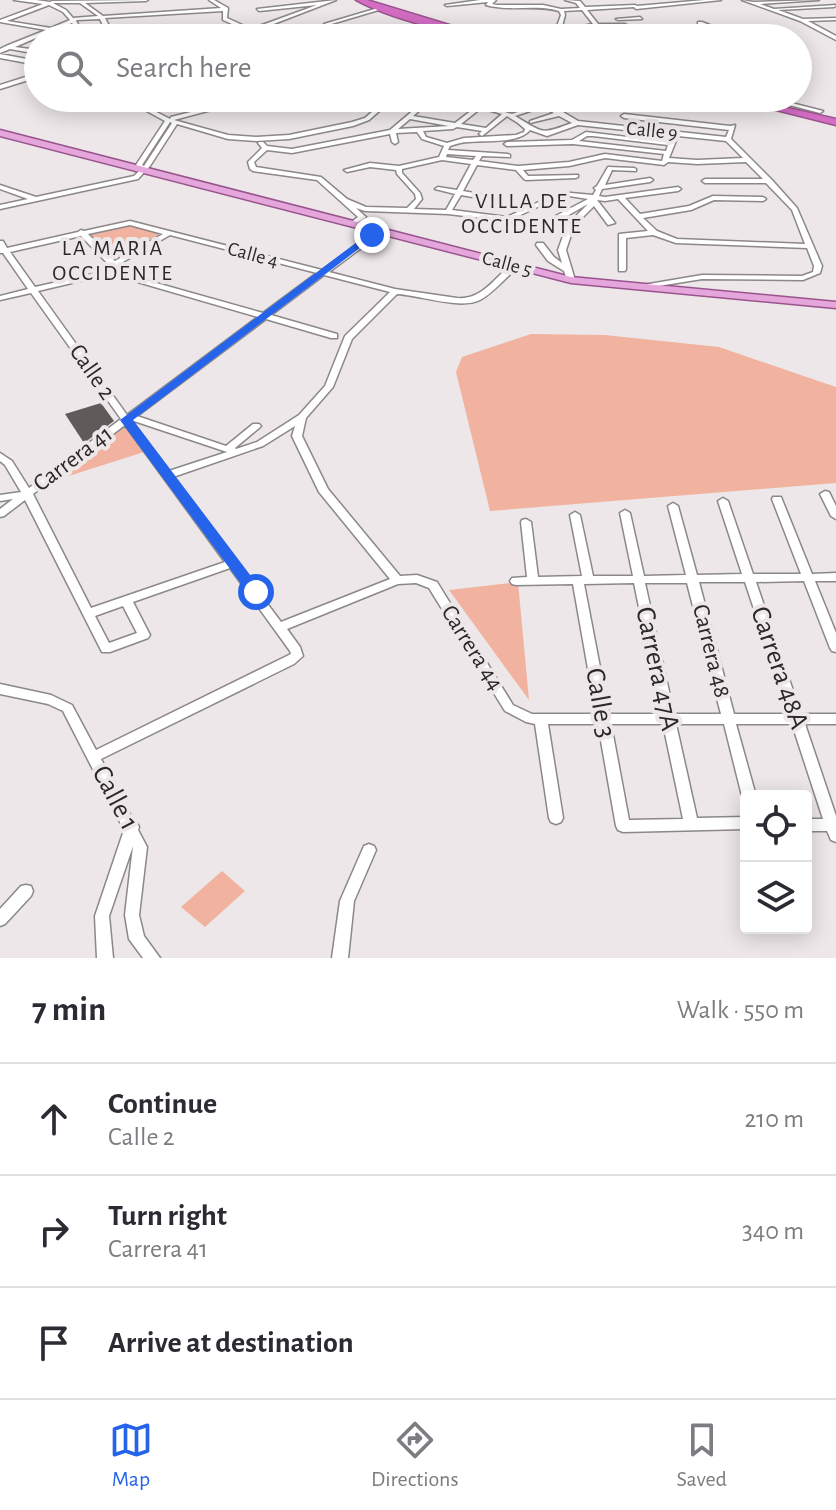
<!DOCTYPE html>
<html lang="en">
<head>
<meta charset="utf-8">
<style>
	:root { --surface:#fff; --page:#f2f2f3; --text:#2b2b33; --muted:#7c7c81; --line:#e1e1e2; --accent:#2563eb }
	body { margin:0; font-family:"Alegreya Sans",sans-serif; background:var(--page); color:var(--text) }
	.controls { position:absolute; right:24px; bottom:24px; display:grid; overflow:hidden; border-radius:8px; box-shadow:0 4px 20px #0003 }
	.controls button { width:72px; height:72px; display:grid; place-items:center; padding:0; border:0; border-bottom:2px solid var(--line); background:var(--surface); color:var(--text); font:40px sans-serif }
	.stop { position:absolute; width:24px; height:24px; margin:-18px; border:6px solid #2563eb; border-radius:50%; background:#fff }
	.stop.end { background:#2563eb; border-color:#fff; box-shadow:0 2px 8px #0008 }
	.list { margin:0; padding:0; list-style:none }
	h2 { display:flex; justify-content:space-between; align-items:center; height:104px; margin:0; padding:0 32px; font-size:34px }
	h2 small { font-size:26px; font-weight:400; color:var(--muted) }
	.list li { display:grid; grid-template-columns:52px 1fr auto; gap:24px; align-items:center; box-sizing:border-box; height:112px; padding:0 32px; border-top:2px solid var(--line) }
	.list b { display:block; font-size:30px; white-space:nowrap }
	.list p { margin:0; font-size:26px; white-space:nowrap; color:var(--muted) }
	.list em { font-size:26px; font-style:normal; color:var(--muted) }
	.icon { flex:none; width:44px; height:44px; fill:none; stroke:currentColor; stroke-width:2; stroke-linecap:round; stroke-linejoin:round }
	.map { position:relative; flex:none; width:836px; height:958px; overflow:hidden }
	.search { position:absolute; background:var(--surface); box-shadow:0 4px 20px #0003; left:24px; right:24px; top:24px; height:88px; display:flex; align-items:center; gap:20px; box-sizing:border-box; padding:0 28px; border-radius:44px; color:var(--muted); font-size:30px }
	.sheet { height:440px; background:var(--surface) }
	nav { display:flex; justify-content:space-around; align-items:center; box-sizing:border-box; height:112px; border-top:2px solid var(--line); background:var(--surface); font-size:22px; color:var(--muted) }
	nav a { display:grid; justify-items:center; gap:4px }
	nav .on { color:var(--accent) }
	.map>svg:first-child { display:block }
</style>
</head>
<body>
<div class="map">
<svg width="836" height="958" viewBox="0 0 836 958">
	<rect width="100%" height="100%" fill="#ede7e9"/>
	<!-- green -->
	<path fill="#f1b39f" d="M129,224L161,233L115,260L88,233Z
		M531,334L605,335L719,347L836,387V483L490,511L456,372L462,357Z
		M125,425L144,452L53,481Z
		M518,582L529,700L449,590Z
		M222,871L245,891L205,927L181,907Z"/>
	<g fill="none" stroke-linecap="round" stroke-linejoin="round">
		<!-- stream -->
		<path stroke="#9b81aa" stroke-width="2" d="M303,26L319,29"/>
	</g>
	<!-- building -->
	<path fill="#605a5a" d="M101,403L114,421L84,443L65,414Z"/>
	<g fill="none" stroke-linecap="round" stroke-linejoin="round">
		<!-- minor casing -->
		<g stroke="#8c8788" stroke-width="3">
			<path id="minor" d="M14,0H36L50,2L52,1L148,0L146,1L85,3L103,16L221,8L209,0H214L228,8L227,18L251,29L317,5L259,11L257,9L336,0L245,35L217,38L248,30L236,25L234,27L201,32L199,31L234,25L223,20V11L105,18L115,38H109L100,19L77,20L76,21L87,38L52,31L15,47L38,50V54L10,49L0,53V49L6,46L46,30L0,22V20L43,4ZM53,3H80L98,16L73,18L66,10ZM49,5L63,12L70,20L51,28L7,21ZM72,23L79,33L57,29Z
				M480,0H496L492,4L497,5H543L561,9L580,8L576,3L565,0L580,1L585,7L635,5L637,6L705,0H721L636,9L634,7L587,10L598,24H625L627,25L625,26L587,27L550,34L538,38H530L556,29L561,15L559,11C535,4 510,12 486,5L488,2L447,6L445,5ZM582,10L593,24L561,30L565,15L564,11Z
				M742,0L753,2L819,0L760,4L774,9L836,5L834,7L778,10L803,19L836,18V20L808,21L836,36V40L800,21Z
				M378,8L382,9L328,25L324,24Z
				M640,17L642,19L618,20L616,19Z
				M698,22H702L739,37L734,38L698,24Z
				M172,26L174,28L123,33L121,32Z
				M623,33L692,36L695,38L621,36Z
				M0,54L27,59L30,61L27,63L0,58Z
				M38,73V77L0,89V85Z
				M123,98H130L135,100L171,101L186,98H197L171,105L139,103L170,119L171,117L246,98H256L174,120L228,135L256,137L289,135L352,122L365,118L388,98H394L369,120L353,126L289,139L256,141L228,139L177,124L150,166L138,179L0,209V205L28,199L0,189V185L36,197L134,176L140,170L136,165L165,121ZM170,122L172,123L144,166L142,165Z
				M428,98H434L413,116L455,123L476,107L435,98C446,98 458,103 469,102C478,102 486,98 496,98L476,104L512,114L543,103L563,112L578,121L726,137L729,130L624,118L621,116L624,114L730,126L735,125L731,139L772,180L797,208L822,266L820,273L803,280L702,279L640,289L639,287L643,285L702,275L802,276L813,272L814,266L807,248L676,243L653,235L626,238V269L625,271H619V234L648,231L618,199L605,201L597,200L615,223L608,225L594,206L574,226L566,250L575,280L571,282L567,280L564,271L548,261L536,245L537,243H543L554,257L562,263L558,250L567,225L588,204L553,224L541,225L448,214L365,211L356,208L366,217L354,225L350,223L358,217L317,180L253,171L250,169L248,162L262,148L258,143L259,142H263L267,146L292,149L390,130ZM542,107L554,113L530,121V123L559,116L572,123C540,135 544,133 515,116ZM481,108L502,114L486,128L461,124ZM507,116L518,123L525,129L524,132L516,135L464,138L447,143L426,137L423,131L453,129L457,127L482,131L479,134L482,136ZM410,119L449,126L398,129ZM578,125L672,135L669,142L586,132L572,140L507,142L504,144L507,146L573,144L664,154L662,161L605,154L569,162L518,166L479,161L482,156L510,157V155L508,154L448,150L450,146C456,144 462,142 469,142C486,140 519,144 530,130L547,136ZM417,132L422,139L444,146L439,157L399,166L370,163L344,170L347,172L370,167L396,170L397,174L415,194L416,199L407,208L366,207L347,199L321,177L256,167L254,162L267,150L292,153L390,134L392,142L395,144L398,142L396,133ZM587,136H593L668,145L666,151L579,141ZM678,136L726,141L743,158L697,160L669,158ZM447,154L476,156L473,160L446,157ZM605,158L664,165L668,162L697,164L746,162L763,179H705L702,181L705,183H766L792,210L805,244L677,239L657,231L643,218L691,210L714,200L763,201L766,199L763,197L713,196L689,206L640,214L625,198L678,191L681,189L678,187L605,197L599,196L602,189L650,182L653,180L650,178L605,185L612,170L636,171V169L634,168L608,167L597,186L594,188L596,190L593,195L560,192L507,217L452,210L461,195L490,200L493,198L490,196L463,191L477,165L516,170L524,179L526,180L576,178L578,177V175L528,176L523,170L569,166ZM442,160L471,164L457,190L438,187L435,189L455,194L446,210L414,209L422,199L420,193L402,173V169ZM563,195L588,199L548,220L541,221L514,218Z
				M762,98H772L823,111L820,113Z
				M130,221L322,270L377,230H380V234L329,272L395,289L457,298C480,300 493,281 508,267H514V271C503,280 493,293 480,300C460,310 419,295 397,294L352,339L333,387L306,418L302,436L328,489L400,576L417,575L437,582L513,705L532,714H596L573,584L516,585L512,584L510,581L512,578L527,577L521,522L522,520L526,519L531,522L538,577L582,576L570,515L575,512L580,515L593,576H633L620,513L625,510L630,513L644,576L686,575L668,506L673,503L678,506L697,575L742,574L718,501L723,498L728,501L753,574H801L772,499L773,497H781L812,574L836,573V581H815L836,633V652L832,651L830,648L804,581L756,582L801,714H836V724H805L836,816V842L831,840L827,831H806V819H823L792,724H736L756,796H746V801L742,796L724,724H676L697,818L746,817V829L623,832L618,830L616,826L598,724H548L563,818L561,822L556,824L551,822L549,818L535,724L526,722L505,711L429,588L416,583L398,584L287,629L300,647L303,656L294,664L101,759L134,822L137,823L139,827L138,830L147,847L139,915L144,936L160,958H143L129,939L125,915L133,846L109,916L113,958H97L95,916L124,830L63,711L48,704L0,694V684L51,695L72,705L96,750L291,654L290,651L230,568L133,602L150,635L148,638L110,652H102L25,500L4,516L0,517V509L13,499L0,501V495L21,492L5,465L0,461V453L12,461L29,488L121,419L31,293L0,300V296L28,289L3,253H0V241H3L7,248L78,232L81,230L84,231ZM130,225L163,234L115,261L88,234ZM170,235L317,273L263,313L110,270L35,287L10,252L81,236L111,267H114ZM110,274L258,317L127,415L38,291ZM324,275L390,292L345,336L325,386L299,415L257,442L236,449L235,448L259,428L261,426L259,424H253L226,446L137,416L266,319L331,338H337V334L271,315ZM131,420L227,452L169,471ZM125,425L225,562L91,608L33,494ZM295,426L292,436L319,492L390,579L281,622L173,477L263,446ZM699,582H745L789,714H734ZM634,583L661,714H609L584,584ZM645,583H687L721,714H674ZM123,606L137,633L109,643L95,616ZM611,724H663L683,819L629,820Z
				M825,491L829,492L836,506V519L831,516L820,494Z
				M369,844L374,846L376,850L354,901L348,958H332L340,901L364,846Z
				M26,885L31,886L33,891L31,896L5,924L0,926V909L21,886Z"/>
		</g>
		<!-- major casing -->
		<g stroke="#98558d" stroke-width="3">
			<path id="major" d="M0,130L571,277L836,302V308L571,283L0,136Z"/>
		</g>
		<!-- highway casing -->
		<g stroke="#98558d" stroke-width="3">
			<path id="highway" d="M356,0H367L492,38C460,38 384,16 356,0Z
				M728,98H745L836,119V125Z"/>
		</g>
		<!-- minor -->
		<use href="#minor" fill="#fff" fill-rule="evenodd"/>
		<!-- major -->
		<use href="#major" fill="#e5a7db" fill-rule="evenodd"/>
		<!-- highway -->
		<use href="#highway" fill="#d36dc3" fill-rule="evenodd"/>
	</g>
	<!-- route -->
	<path fill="#2563eb" d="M369,233L377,235L133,420L263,592L256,597L250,596L120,420Z"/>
	<g text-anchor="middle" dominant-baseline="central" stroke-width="8" stroke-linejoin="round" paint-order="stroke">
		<!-- far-street labels -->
		<g font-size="20" fill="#2a2829" stroke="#ede7e9">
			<text transform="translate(652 131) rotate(6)">Calle 9</text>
			<text transform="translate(253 255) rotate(15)">Calle 4</text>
			<text transform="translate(507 264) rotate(15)">Calle 5</text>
		</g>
		<!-- far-neighbourhood labels -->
		<g font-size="22" letter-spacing="2" fill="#2a2829" stroke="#ede7e9">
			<text x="522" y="201">VILLA DE<tspan x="522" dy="25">OCCIDENTE</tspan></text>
			<text x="113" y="248">LA MARIA<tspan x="113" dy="25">OCCIDENTE</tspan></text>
		</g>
		<!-- street labels -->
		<g font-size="24" fill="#2a2829" stroke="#ede7e9">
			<text transform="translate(92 372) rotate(55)">Calle 2</text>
			<text transform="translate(73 459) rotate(-37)">Carrera 41</text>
			<text transform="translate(472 648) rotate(58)">Carrera 44</text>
			<text transform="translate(711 651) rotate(76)">Carrera 48</text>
		</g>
		<!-- near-street labels -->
		<g font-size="28" fill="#2a2829" stroke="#ede7e9">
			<text transform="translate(779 668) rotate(71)">Carrera 48A</text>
			<text transform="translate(657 669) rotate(78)">Carrera 47A</text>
			<text transform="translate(600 703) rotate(80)">Calle 3</text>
			<text transform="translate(115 798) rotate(62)">Calle 1</text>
		</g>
	</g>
</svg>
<div class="controls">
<button><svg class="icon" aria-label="locate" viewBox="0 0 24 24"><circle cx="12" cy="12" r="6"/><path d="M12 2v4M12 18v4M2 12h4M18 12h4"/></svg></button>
<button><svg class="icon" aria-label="layers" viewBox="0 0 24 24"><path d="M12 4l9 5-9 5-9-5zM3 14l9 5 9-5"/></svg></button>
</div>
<div class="stop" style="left:256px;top:592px"></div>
<div class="stop end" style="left:372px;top:235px"></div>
<div class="search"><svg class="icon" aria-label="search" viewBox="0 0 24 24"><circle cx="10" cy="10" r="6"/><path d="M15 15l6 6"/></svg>Search here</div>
</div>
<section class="sheet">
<h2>7 min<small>Walk · 550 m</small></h2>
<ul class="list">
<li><svg class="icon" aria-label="ahead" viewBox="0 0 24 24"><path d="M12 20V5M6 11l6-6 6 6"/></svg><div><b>Continue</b><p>Calle 2</p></div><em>210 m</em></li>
<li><svg class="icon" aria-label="right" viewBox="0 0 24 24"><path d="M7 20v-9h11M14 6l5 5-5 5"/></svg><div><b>Turn right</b><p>Carrera 41</p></div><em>340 m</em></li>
<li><svg class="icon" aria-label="arrive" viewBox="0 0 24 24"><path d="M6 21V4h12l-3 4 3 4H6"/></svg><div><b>Arrive at destination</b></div></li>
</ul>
</section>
<nav>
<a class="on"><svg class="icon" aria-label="map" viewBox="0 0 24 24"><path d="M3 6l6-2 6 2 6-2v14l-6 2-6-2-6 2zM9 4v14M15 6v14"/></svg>Map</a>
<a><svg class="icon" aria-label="directions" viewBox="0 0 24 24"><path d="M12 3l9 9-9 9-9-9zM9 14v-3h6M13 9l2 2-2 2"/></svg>Directions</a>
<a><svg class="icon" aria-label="saved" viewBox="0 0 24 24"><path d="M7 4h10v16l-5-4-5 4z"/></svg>Saved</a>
</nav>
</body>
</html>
